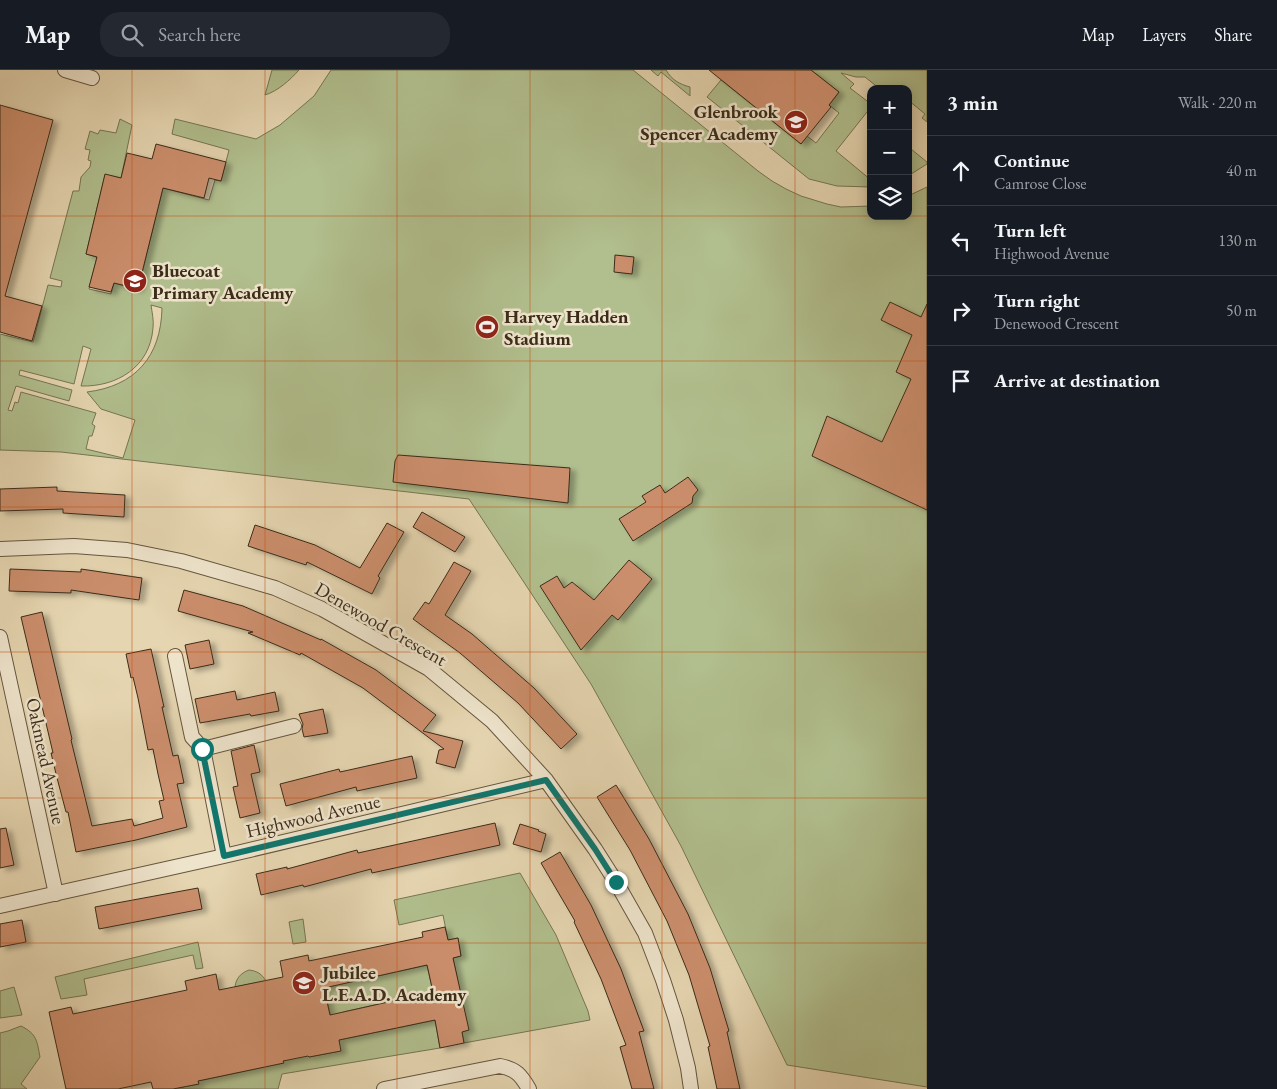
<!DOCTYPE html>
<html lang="en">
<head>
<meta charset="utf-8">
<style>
	:root { --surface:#171b24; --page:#242831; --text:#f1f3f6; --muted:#9ea1a6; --line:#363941 }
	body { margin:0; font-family:"EB Garamond",serif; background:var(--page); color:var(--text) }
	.controls { position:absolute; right:15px; top:15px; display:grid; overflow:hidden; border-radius:10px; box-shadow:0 2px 12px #0003 }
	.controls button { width:45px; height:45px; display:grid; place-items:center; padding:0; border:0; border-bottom:1px solid var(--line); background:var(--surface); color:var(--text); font:25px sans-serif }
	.stop { position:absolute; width:15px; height:15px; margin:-11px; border:4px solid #0f766e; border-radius:50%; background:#fff }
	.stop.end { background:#0f766e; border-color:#fff; box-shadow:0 1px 5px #0008 }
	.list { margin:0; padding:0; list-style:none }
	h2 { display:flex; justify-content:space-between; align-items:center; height:65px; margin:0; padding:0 20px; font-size:21px }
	h2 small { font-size:16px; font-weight:400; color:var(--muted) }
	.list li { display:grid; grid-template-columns:32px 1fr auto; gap:15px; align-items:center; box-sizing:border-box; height:70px; padding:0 20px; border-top:1px solid var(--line) }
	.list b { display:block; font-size:19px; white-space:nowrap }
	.list p { margin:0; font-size:16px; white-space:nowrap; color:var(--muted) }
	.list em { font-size:16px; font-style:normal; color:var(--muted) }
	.icon { flex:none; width:28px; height:28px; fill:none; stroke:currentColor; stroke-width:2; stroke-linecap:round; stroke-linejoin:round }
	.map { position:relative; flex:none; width:927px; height:1019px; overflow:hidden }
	header { display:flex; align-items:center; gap:30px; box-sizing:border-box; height:70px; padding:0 25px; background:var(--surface); border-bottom:1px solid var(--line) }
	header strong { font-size:24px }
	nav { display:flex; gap:28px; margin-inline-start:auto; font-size:18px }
	.search { width:350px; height:45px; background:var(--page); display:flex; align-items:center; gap:12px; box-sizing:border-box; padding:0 18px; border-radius:20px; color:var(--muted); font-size:19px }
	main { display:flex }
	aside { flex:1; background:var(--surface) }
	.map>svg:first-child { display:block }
</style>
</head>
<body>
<header>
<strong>Map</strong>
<div class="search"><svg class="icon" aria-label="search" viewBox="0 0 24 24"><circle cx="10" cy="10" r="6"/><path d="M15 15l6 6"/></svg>Search here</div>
<nav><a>Map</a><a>Layers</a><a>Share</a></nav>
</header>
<main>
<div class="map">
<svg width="927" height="1019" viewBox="0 0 927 1019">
	<defs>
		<filter id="shadow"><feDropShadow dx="5.5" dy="3" stdDeviation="2.5" flood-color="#0004"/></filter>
	</defs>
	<rect width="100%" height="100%" fill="#e5d5b0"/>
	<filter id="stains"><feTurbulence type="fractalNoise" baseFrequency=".004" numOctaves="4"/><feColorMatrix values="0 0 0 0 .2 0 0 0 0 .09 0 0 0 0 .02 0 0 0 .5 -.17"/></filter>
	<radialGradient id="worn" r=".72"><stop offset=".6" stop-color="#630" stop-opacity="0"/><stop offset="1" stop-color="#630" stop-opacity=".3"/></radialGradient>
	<!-- green -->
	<path fill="#b1be8d" stroke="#767553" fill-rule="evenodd" d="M272,0H299C290,10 278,21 265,25Z
		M331,0H633L758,101L772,111L786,119L801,126L827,134L841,137L871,136V146H908V126L927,117V1017L787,995L681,776L591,614L469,429L61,382L0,380V264L33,272L48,215L61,217L62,211L50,208L73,121H79L81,107L90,97L91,91L88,90L90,80L85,79L90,61L98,64L100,60L116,63L120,49L132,55L121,108L105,105L86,184L97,187L89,219L111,224L114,213L138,219L163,118L209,130L215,110L221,111L229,80L172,64L175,49L256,69L280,55L314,26ZM151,235L162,238C161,287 135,316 87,322L101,339L135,350L123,388L86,379L89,366H92L95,356L92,354L96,343L21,322L18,333L15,332L12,341L8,340L16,316L69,331L72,320L19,305L20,300L74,314L83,276L91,279L81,316C117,317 150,297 153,258C154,251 152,242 151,235Z
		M651,0H666C672,10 679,14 690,17V26L661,2L658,6Z
		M811,0H927V52L922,48L925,44L908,30V19H894L889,15L886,19H880L865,7H856L841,3L854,14L850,18L871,34V37L836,81L871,110V117L837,116L809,109L707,27L721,10L801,74L807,66L816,73L839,43L829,35L839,22Z
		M911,79L927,92V94L908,106V82Z
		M520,803L556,865L588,941L590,950L464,973L462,962L468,960L453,888L461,886L458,868L448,870L443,845L399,855L394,830Z
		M303,849L306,872L293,874L289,852Z
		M198,872L203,898L196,899L193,885L84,909L87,925L61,929L55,907Z
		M427,895L437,940L415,926L343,942L334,960L324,918Z
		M249,900C257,901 262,904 266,911L235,917C236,908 241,903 249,900Z
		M14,917L22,945L0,948V921Z
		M435,950L440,978L282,1004L278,1019H173L198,1014V1011L283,993V991L307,978L309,987L340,981L339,970Z
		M21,956C37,964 37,971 40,987L21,1014L27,1019H0V963L8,961Z"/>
	<!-- building -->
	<path fill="#cb8e6c" stroke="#3b2c19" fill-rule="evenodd" filter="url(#shadow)" d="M709,0H811L839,22L829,35L831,37L801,74Z
		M0,35L53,50L5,226L42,236L32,271L0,262Z
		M156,74L226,92L221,111L209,108L204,128L163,118L138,219L114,213L111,222L89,217L97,187L86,184L105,104L121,108L127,83L152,89Z
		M615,185L634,187L632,204L614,202Z
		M890,232L921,247L927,234V440L812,386L827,346L882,372L911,309L896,302L912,265L881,250Z
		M398,385L570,398L568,433L393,412L395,391Z
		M688,407L698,420L693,426L692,433L633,471L619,449L646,432L642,426L660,415L665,423Z
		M57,417V421L125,425L124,447L63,443V439L0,441V419Z
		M422,442L465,467L455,482L413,457Z
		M387,453L404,462L378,506L380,508L372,524L307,492L306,495L248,476L255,455L315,475L360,498Z
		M629,490L652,509L618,550L612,545L581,580L540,516L557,506L564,518L572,512L594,530Z
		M454,492L471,501L445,545L472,564L534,618L577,664L561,679L518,633L460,583L413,549L425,532L429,534Z
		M10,499L81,502V499L142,508L139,530L71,520V523L9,521Z
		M184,520L243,536L321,570V569L376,600L436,645L423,661L463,671L455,698L436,693L439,680L444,679L363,618L301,583L300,585L248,563L253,562L178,541Z
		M42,542L72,669L71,670L92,756L132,749L134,756L163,748L159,731L164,730L158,704L153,679L148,680L138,628L133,607L131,608L126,584L151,579L164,637H162L173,686L178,685L184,713L177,714L187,757L136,770L76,782L68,742H66L57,708L51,683H53L21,547Z
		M209,570L214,594L190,599L185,575Z
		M235,621L237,630L275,622L279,641L251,646L250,644L200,653L195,629Z
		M323,639L328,663L304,667L302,659L303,654L299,644Z
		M254,675L260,702L251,704L260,743L240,748L233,717L238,716L231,681Z
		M412,686L417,708L357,721L356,717L286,736L280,714L339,699L340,702Z
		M616,715L649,769L688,844L710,898L729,961L727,962L740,1019H717L708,977L710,976L689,905L667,851L630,780L597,727Z
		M495,753L500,775L372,803L371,799L304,817L303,815L261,825L256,804L287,797V799L357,780L358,783Z
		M520,754L539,760L538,761L546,764L541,782L513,774Z
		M6,758L14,795L0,798V759Z
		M560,782L591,835L621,899L644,961L639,962L654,1019H632L620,977L626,975L601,909L574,852L575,851L541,793Z
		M198,818L202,839L99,859L95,837Z
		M22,850L26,872L0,877V854Z
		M445,857L448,870L458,868L461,886L453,888L469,960L462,962L464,973L440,978L435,950L339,970L341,981L309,987L308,986L283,991L284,993L198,1011L199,1014L173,1019H153L151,1012L118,1019H66L49,942L71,937L73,944L187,920L185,911L216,904L219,920L283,907L280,891L308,885L309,891L423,867L422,862ZM427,895L433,922L330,945L324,918Z"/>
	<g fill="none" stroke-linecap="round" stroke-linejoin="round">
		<!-- minor casing -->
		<g stroke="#66563f" stroke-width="16">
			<path id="minor" d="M65,0L92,8
				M0,479L74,476L127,480L181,491L275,518L322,539L429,599L492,651L546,710L595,779L616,812L645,863L663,910L676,950L688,998L691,1019
				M0,567L56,824
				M175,586L192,667L203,679L224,786
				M203,679L294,656
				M0,836L224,786L546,710
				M384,1019L500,996C516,999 521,1005 529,1019"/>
		</g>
		<!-- minor -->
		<use href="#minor" stroke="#eee4cc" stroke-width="14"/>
	</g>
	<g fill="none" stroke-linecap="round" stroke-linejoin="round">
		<!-- route -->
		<path stroke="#0f766e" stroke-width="6" d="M202,679L224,786L546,710L595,779L616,812"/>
	</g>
	<!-- grid -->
	<path fill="none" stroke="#c5500f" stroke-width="1" stroke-opacity="0.55" d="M132,0V1019M265,0V1019M397,0V1019M530,0V1019M662,0V1019M795,0V1019M0,146H871M908,146H927M0,291H927M0,437H927M0,582H927M0,728H927M0,873H927"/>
	<!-- icons -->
	<defs>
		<g id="school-disc" transform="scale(1.25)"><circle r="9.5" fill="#8f2418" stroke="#eee4cc"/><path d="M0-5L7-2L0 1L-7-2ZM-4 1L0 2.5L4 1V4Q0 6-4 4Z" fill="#fff"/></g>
		<g id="stadium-disc" transform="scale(1.25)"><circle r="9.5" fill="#8f2418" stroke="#eee4cc"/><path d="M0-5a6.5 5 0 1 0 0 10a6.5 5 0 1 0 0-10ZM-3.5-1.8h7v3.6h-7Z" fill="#fff"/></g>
	</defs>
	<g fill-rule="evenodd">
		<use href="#school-disc" x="796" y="52"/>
		<use href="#school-disc" x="135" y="211"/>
		<use href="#stadium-disc" x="487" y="257"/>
		<use href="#school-disc" x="304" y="913"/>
	</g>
	<g text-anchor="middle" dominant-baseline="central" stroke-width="5" stroke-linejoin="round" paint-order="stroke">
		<!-- poi labels -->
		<g font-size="19" font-weight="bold" fill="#3b2c19" stroke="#eee4cc" text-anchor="start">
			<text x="778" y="41" text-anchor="end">Glenbrook<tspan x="778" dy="22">Spencer Academy</tspan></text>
			<text x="152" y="200">Bluecoat<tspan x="152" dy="22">Primary Academy</tspan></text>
			<text x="504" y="246">Harvey Hadden<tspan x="504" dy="22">Stadium</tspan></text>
			<text x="322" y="902">Jubilee<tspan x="322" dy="22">L.E.A.D. Academy</tspan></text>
		</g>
		<!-- street labels -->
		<g font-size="19" fill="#3b2c19" stroke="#eee4cc">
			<text transform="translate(381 554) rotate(30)">Denewood Crescent</text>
			<text transform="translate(46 691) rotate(78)">Oakmead Avenue</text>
			<text transform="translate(313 746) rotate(-13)">Highwood Avenue</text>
		</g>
	</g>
	<rect width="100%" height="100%" filter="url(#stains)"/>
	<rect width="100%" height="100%" fill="url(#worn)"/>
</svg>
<div class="controls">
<button>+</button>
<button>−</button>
<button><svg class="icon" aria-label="layers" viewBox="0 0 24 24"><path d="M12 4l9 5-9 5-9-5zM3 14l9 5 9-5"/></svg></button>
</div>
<div class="stop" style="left:202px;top:679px"></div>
<div class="stop end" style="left:616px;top:812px"></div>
</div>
<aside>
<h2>3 min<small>Walk · 220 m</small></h2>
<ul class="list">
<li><svg class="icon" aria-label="ahead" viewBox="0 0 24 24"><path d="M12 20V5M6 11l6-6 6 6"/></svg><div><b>Continue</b><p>Camrose Close</p></div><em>40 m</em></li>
<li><svg class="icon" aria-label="left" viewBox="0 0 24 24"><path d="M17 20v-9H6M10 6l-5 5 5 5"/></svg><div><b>Turn left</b><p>Highwood Avenue</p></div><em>130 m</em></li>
<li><svg class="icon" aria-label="right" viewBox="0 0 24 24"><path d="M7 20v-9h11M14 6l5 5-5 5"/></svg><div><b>Turn right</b><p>Denewood Crescent</p></div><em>50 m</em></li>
<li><svg class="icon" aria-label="arrive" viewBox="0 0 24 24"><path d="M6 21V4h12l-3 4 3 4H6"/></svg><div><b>Arrive at destination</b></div></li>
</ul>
</aside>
</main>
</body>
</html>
